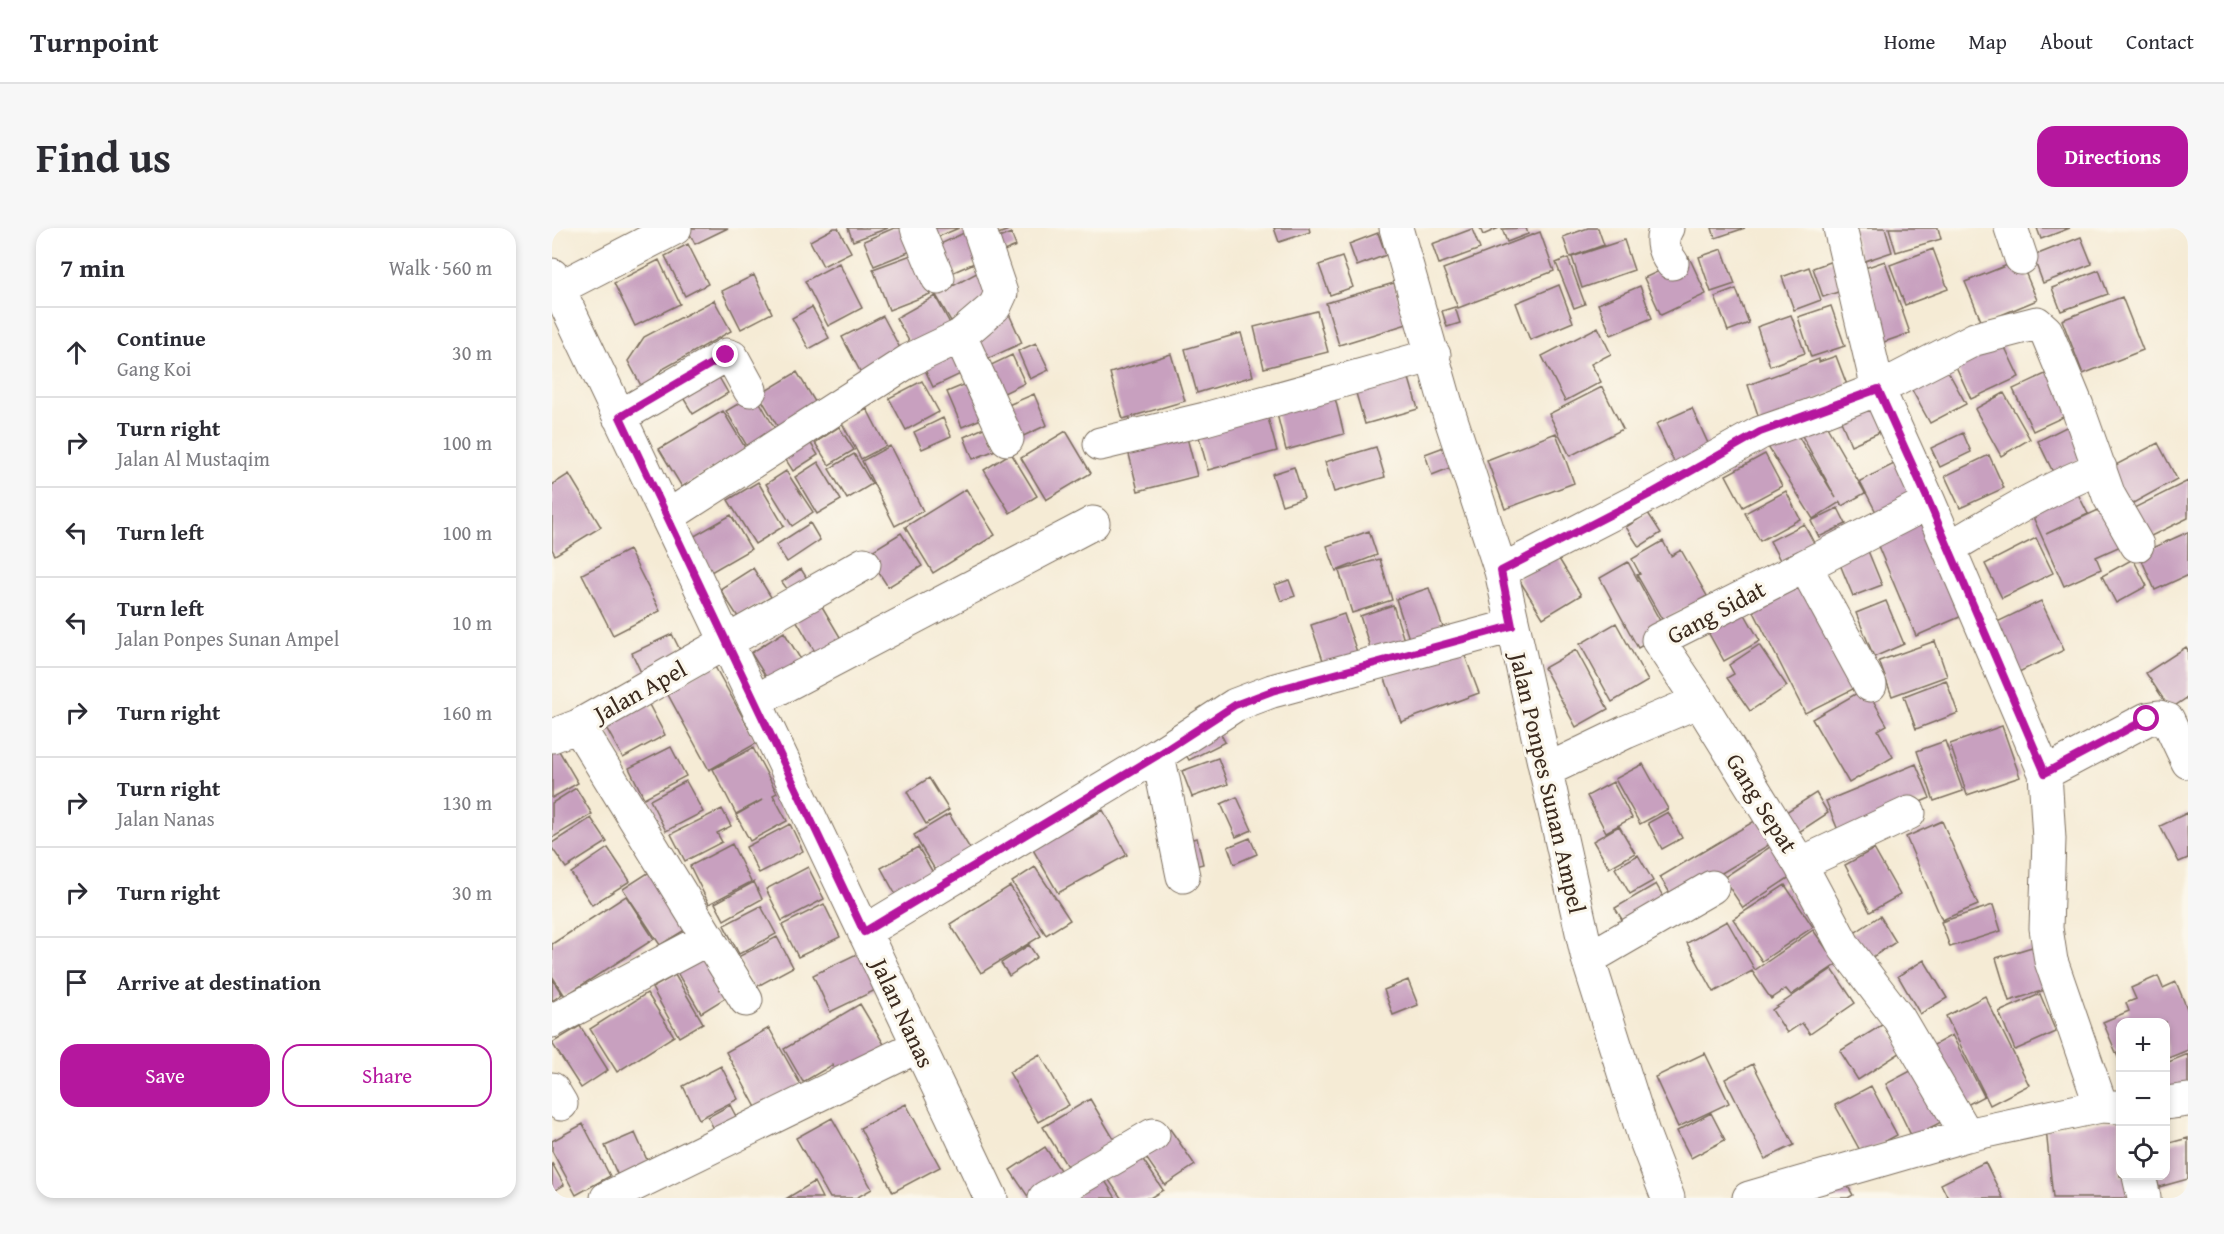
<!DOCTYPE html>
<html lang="en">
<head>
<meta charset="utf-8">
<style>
	:root { --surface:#fff; --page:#f7f7f7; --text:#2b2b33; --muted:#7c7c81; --line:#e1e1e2; --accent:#b5179e }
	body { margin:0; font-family:"Gentium Book Plus",serif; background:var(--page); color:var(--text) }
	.controls { position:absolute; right:18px; bottom:18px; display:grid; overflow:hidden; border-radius:12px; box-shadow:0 3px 9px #0003 }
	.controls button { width:54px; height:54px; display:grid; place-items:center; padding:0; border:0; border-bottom:2px solid var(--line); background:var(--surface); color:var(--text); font:30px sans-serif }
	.stop { position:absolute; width:18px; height:18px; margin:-14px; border:4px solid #b5179e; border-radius:50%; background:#fff }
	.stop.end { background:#b5179e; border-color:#fff; box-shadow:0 2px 6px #0008 }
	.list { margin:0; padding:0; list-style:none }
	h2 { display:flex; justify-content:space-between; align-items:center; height:78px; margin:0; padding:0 24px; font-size:26px }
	h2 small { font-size:20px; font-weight:400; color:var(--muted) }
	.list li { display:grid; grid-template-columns:39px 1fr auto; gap:18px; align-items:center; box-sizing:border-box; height:90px; padding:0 24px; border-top:2px solid var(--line) }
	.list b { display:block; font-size:22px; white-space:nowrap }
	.list p { margin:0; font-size:20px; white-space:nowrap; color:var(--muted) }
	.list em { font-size:20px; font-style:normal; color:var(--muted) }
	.actions { display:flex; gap:12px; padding:18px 24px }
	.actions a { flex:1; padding:14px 0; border:2px solid var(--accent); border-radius:18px; text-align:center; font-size:21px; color:var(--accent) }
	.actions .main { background:var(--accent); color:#fff }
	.icon { flex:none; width:33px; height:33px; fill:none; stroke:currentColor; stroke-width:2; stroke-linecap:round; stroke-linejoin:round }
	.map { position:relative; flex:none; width:1636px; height:970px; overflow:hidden; border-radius:18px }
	header { display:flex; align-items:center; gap:36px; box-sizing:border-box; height:84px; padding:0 30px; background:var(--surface); border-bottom:2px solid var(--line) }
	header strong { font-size:28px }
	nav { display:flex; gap:33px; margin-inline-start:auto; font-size:21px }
	.intro { display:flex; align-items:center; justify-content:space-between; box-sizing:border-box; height:144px; padding:0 36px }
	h1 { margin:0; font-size:42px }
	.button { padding:15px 27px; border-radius:18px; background:var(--accent); color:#fff; font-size:21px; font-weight:700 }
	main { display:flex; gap:36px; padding:0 36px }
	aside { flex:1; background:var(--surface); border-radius:18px; box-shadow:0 3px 9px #0003 }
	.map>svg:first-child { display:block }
</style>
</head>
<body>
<header>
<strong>Turnpoint</strong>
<nav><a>Home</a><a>Map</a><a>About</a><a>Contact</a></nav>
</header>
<div class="intro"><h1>Find us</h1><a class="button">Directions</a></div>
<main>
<aside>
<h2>7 min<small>Walk · 560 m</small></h2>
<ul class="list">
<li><svg class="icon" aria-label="ahead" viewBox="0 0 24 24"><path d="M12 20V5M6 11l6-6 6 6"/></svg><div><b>Continue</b><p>Gang Koi</p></div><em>30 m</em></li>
<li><svg class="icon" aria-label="right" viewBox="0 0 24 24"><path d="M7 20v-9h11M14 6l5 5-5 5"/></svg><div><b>Turn right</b><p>Jalan Al Mustaqim</p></div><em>100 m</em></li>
<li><svg class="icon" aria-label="left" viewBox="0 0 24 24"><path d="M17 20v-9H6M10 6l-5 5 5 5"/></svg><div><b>Turn left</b></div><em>100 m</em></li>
<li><svg class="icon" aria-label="left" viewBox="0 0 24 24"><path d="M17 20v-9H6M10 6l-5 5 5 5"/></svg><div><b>Turn left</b><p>Jalan Ponpes Sunan Ampel</p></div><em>10 m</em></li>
<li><svg class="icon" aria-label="right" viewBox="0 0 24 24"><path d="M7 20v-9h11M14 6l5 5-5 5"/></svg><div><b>Turn right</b></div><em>160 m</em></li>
<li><svg class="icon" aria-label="right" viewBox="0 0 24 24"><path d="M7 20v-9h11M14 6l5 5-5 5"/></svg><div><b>Turn right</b><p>Jalan Nanas</p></div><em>130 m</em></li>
<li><svg class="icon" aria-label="right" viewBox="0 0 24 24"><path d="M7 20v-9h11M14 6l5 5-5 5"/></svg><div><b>Turn right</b></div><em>30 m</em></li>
<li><svg class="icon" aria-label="arrive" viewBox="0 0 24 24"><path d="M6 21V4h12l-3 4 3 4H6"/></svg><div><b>Arrive at destination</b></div></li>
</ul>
<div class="actions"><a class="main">Save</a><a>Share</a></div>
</aside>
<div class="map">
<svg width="1636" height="970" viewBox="0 0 1636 970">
	<rect width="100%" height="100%" fill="#fbf7ec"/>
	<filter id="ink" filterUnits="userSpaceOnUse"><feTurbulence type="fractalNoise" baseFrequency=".0167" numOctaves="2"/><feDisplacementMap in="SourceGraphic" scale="12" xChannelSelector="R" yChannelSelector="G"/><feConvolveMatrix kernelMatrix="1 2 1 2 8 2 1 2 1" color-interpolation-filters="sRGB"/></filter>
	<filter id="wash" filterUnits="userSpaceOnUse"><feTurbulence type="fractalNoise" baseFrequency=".008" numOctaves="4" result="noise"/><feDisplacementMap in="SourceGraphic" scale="24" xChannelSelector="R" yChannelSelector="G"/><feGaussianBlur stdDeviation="1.35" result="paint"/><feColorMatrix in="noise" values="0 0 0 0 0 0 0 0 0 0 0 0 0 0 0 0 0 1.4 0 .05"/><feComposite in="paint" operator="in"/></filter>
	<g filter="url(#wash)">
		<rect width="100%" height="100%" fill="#f5ebd5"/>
		<g id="blocks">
			<!-- building -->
			<path fill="#c8a0bf" d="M140,0H176L143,16L136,2Z
				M282,0H286L299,24L271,38L258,13Z
				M296,0H336L301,13Z
				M342,0H349L359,23L322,38L312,13Z
				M379,0H407L383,10Z
				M443,0H462L446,6Z
				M722,0H757L758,4L727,14Z
				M928,0H947L931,7Z
				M974,0L976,6L955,14L950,1Z
				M1036,0H1046L1052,17L1018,29L1011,9Z
				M1160,0H1193L1163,10Z
				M1300,0H1333L1340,24L1310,34Z
				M1337,0H1386L1389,11L1344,24Z
				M1485,0H1518L1489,11Z
				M920,1L928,21L887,36L880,16Z
				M416,3L429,32L395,47L382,19Z
				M988,4L1002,43L906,80L891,41Z
				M459,5L464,18L447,25L442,12Z
				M826,5L834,27L805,38L797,16Z
				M1529,9L1540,36L1491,55L1481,28Z
				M1072,12L1082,42L1030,60L1020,29Z
				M136,16L156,56L133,68L113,28Z
				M1170,21L1183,56L1159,64L1147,29Z
				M1381,21L1396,61L1353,77L1338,37Z
				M362,26L378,66L337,82L321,41Z
				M790,29L801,59L778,67L767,37Z
				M1137,29L1154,66L1109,87L1092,50Z
				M1016,30L1033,76L1022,80L1004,35Z
				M107,32L128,76L83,98L62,55Z
				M1283,32L1292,62L1271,69L1261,40Z
				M1468,32L1485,72L1430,95L1413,54Z
				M1333,33L1358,105L1329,115L1304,43Z
				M287,35L310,80L276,98L253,53Z
				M1257,39L1269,72L1242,82L1230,49Z
				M432,41L446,67L399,93L384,67Z
				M1547,42L1556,66L1509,83L1500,60Z
				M202,47L220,85L189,101L170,63Z
				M842,55L855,96L787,117L774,75Z
				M1007,57L1021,94L978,112L964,75Z
				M1088,58L1100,90L1059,107L1046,76Z
				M1184,61L1197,95L1176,103L1163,69Z
				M383,68L400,99L361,120L344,90Z
				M1570,69L1591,122L1531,146L1510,92Z
				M162,72L179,103L109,142L93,165L76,133L92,109Z
				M1279,78L1293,118L1259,129L1246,89Z
				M260,79L277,110L257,121L240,90Z
				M903,79L908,95L895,99L890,83Z
				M765,83L776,124L712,140L702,99Z
				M457,86L470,115L433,132L419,104Z
				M1239,87L1253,125L1218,138L1205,99Z
				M331,88L350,124L309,145L290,109Z
				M1046,99L1059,126L1039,136L1049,154L1013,173L990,128Z
				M689,105L701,148L645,165L633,121Z
				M1448,109L1467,149L1419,171L1401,132Z
				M484,115L497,142L478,151L466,123Z
				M400,116L413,144L381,159L368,131Z
				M619,126L633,173L571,191L558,145Z
				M460,127L473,155L450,166L437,138Z
				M1284,128L1295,157L1210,199L1196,157L1267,131V134Z
				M1391,134L1414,176L1378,195L1355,153Z
				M160,137L176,165L141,186L124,158Z
				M854,140L866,181L813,196L801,155Z
				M1502,142L1522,184L1481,203L1461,161Z
				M245,144L265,177L227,201L207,167Z
				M370,153L387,184L354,202L337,170Z
				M421,153L436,188L410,199L395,164Z
				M1050,159L1071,201L1018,228L997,186Z
				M1452,165L1478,211L1449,228L1423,181Z
				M203,166L226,206L198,223L174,183Z
				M482,166L495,197L467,210L454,178Z
				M782,166L792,206L734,222L724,182Z
				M1321,169L1335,201L1299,217L1285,184Z
				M713,179L725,223L656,242L644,198Z
				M1140,180L1159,222L1124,238L1104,196Z
				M315,181L334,218L309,231L290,195Z
				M171,183L194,221L130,259L107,221Z
				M391,190L399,208L370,221L362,204Z
				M1271,192L1313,265L1290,278L1288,274L1261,291L1213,214L1240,198L1284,270L1248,204Z
				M1524,194L1539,226L1501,244L1486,213Z
				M436,198L446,221L421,231L412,209Z
				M632,198L645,248L586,263L574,214Z
				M287,199L302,222L277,237L263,215Z
				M514,203L539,245L494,272L469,230Z
				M1004,205L1022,255L953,281L935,232Z
				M1411,205L1419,224L1388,239L1379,220Z
				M253,206L266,227L241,243L227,221Z
				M1606,215L1625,251L1574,279L1554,242Z
				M338,218L371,283L343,298L310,233Z
				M824,219L833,249L782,264L773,234Z
				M892,219L900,239L880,247L873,226Z
				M459,225L485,268L458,285L432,242Z
				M302,226L320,256L295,271L277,241Z
				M1213,226L1230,258L1191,279L1174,247Z
				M1437,227L1452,260L1408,280L1393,248Z
				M266,234L289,272L265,286L243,249Z
				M1344,235L1360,268L1325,286L1308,253Z
				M742,239L752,270L730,277L720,246Z
				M234,243L261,284L240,298L214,256Z
				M17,246L49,299L3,327L0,321V257Z
				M1636,253V290L1595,310L1580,281Z
				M206,254L232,298L203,316L176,272Z
				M1522,258L1536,286L1494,306L1553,279L1571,317L1544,329L1549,341L1512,358L1477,280Z
				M414,261L443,307L381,345L353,299Z
				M1234,263L1248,291L1208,313L1193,285Z
				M1286,280L1294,296L1267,309L1259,293Z
				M1096,285L1109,305L1087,319L1074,299Z
				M179,287L199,321L159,344L139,310Z
				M1368,292L1410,388L1364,408L1323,311Z
				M258,295L268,312L235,334L224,317Z
				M1252,296L1263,317L1229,334L1218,313Z
				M817,303L825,327L784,343L775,318Z
				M1636,304V347L1603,362L1587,326Z
				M349,305L370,338L336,359L315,326Z
				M1484,310L1501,345L1450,370L1433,336Z
				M1111,313L1119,328L1129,322L1155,368L1111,393L1085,347L1088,346L1080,331Z
				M1314,318L1330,357L1301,368L1285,329Z
				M77,322L108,383L61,407L30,346Z
				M1004,326L1029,367L991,390L966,350Z
				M828,331L840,372L800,385L787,343Z
				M1581,331L1595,358L1564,375L1550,348Z
				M1076,334L1114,404L1086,420L1048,350Z
				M201,340L219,369L186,389L168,361Z
				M249,341L261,360L243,372L230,354Z
				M1246,344L1305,459L1253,485L1195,370Z
				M737,352L743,368L729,373L723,357Z
				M877,360L893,405L859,417L844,371Z
				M265,370L291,414L266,429L240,385Z
				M1334,373L1352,416L1322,429L1304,385Z
				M1489,373L1512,422L1467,444L1443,395Z
				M1186,374L1208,413L1172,433L1150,393Z
				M841,377L855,422L822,432L808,388Z
				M792,386L808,433L775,444L759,397Z
				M1064,395L1096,453L1060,474L1028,416Z
				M232,404L254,440L221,460L199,425Z
				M120,406L133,432L92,451L80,425Z
				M1383,413L1395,448L1340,468L1327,433Z
				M1207,417L1235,458L1198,483L1175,450L1182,446L1177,437Z
				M1634,419L1636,422V469L1618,481L1594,445Z
				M910,420L927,465L849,494L832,448Z
				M1024,422L1056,481L1024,499L992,440Z
				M162,437L205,515L157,542L114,463Z
				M1394,452L1406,485L1364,501L1352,468Z
				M1314,460L1335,497L1326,502L1341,529L1297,555L1260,491Z
				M94,471L113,507L71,530L51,494Z
				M1450,498L1468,549L1415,567L1398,516Z
				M665,499L673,514L637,532L629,518Z
				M0,511L26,555L0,570Z
				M1393,513L1411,563L1382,573L1365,523Z
				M119,519L134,548L92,570L77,540Z
				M201,520L225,565L221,567L235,593L198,613L184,587L212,571L184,586L161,541Z
				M666,530L676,556L640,569L630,543Z
				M1091,536L1116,581L1088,596L1063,551Z
				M1364,536L1378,570L1288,607L1274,573Z
				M377,550L397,582L374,596L355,564Z
				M134,553L151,584L114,603L98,572Z
				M1061,554L1080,590L1054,604L1035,568Z
				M24,560L40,586L0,610V575Z
				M1264,565L1276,585L1247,604L1234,584Z
				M685,569L700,602L684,609L669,576Z
				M170,581L179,598L165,605L170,614L133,633L119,606Z
				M551,582L575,627L506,665L480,620Z
				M1116,584L1130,610L1110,621L1096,595Z
				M1635,585L1636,630L1627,634L1608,598Z
				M397,586L420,624L385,645L362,607Z
				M1211,588L1225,612L1123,673L1108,649Z
				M39,590L55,614L14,640L0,620V615Z
				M1390,593L1426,677L1390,692L1354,609Z
				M238,596L251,623L207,645L194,619Z
				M1067,598L1083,625L1057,640L1041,613Z
				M645,610L651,636L635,640L628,614Z
				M698,610L705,626L682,636L676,619Z
				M1230,611L1250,641L1191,680L1171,650Z
				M180,616L199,654L157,676L138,638Z
				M366,619L383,648L345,669L329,640Z
				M56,620L78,653L40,677L19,645Z
				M1322,621L1348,667L1318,684L1293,637Z
				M1086,627L1101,653L1078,666L1063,640Z
				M256,639L272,671L230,693L214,661Z
				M483,639L518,692L494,707L460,654Z
				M99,643L136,700L108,717L71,661Z
				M202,654L210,671L172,692L163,675Z
				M1104,656L1117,679L1077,703L1063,680Z
				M1233,657L1261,699L1210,733L1181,691Z
				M458,658L489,708L429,745L398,696Z
				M74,668L102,711L13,768L0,748V716Z
				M272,676L288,709L246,729L230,697Z
				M1441,677L1449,703L1398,719L1389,694Z
				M209,678L224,706L187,726L172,697Z
				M1328,688L1344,714L1311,735L1295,710Z
				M1175,693L1203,742L1261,702L1285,736L1239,767L1234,761L1219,771L1200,743L1162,764L1135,715Z
				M225,709L241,739L202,760L186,729Z
				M477,717L485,729L457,748L449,735Z
				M1480,719L1493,762L1457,773L1444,730Z
				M315,721L332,758L278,784L261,747Z
				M153,726L178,767L149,785L124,743Z
				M1372,732L1395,770L1368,786L1346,748Z
				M1280,741L1303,775L1258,806L1250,795L1235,805L1220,782Z
				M123,747L151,795L127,809L100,760Z
				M1606,748L1611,760L1624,754L1636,783V822L1614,831V794H1568V834L1551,794L1577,783L1574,775L1584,771L1579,760Z
				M0,751L10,766L0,773Z
				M856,752L866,777L841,787L832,762Z
				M95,765L122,808L65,844L38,801Z
				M1488,766L1504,804L1463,822L1447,784Z
				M1433,768L1477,857L1438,877L1394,788Z
				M308,776L336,823L288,851L280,837L251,854L232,821Z
				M1333,795L1351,823L1306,852L1288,823Z
				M28,798L56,842L29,860L0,815Z
				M217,800L250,859L206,883L174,824Z
				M1400,807L1432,868L1411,879L1380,818Z
				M1153,825L1177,875L1126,899L1103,849Z
				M488,826L517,877L486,894L457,844Z
				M1636,826V858L1614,867V835Z
				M1201,836L1242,917L1213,931L1173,851Z
				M169,838L186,871L147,891L131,858Z
				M1368,838L1395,891L1360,909L1334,856Z
				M1319,858L1345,907L1310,926L1283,877Z
				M538,871L563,913L516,940L491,899Z
				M354,876L388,939L341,964L308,900Z
				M178,877L188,896L166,909L156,889Z
				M1159,885L1173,912L1139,930L1125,903Z
				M280,890L320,961L304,970H278L244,910Z
				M1568,892V948H1575L1577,970H1501L1494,901Z
				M31,896L58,948L24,967L0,923V913Z
				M618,901L643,937L613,957L588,921Z
				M83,905L99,941L69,955L53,918Z
				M1636,910V951L1607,959L1604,948H1614V916Z
				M493,919L512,948L477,970L458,942Z
				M584,921L611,962L598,970H569L551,943Z
				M1433,934L1451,970H1396L1389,956Z
				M0,935L12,957L0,964Z
				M548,945L564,970H523Z
				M1291,950L1301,967L1296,970H1256Z
				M262,954L270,970H235Z"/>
		</g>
	</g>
	<g filter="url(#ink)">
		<use href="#blocks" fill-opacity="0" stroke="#7c6e5e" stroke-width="1.5"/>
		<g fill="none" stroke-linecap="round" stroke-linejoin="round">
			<!-- street casing -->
			<g stroke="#7c6e5e" stroke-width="35">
				<path id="street" d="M365,0L386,50
					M844,0L894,176L949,343L1036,731L1091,905L1116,970
					M1115,0C1107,12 1112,24 1120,35
					M1288,0L1326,161L1377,274L1493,545L1497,611L1494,700L1499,733L1549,878
					M1459,0L1469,30
					M0,47L439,970
					M7,60L123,0
					M408,108L455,211
					M67,189L174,127L180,129L198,162
					M548,216L653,191L882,127
					M115,289L358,132L408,108L443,78L449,65L427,0
					M1397,320C1446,291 1494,261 1548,240
					M1253,338L1106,412L1147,473L1248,636L1293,720L1347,791L1415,907
					M949,343L1102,264L1208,205L1257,188L1326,161L1423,111L1485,95L1494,103L1525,178L1557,268L1585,317
					M1318,457L1253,338L1377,274
					M203,473L541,295
					M1616,492L1636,534
					M26,498L194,772
					M0,508L26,498L312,336
					M606,527L631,648
					M995,542L1074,504L1147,473
					M1493,545L1595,491L1607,489L1616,492
					M1248,636L1357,585
					M312,704L606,527L683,477L720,463L960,398
					M1036,731L1160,659
					M0,793L157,710
					M0,861L9,876
					M1614,875L1636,872
					M1587,948L1592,970
					M55,970L366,818
					M493,970L601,907
					M1197,970L1415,907L1549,878L1568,879"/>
			</g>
			<!-- street -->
			<use href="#street" stroke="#fff" stroke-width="33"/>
		</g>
	</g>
	<g fill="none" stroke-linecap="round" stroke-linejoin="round" filter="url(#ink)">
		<!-- route -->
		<path stroke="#b5179e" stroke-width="8" d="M174,127L68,189L312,704L606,527L683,477L720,463L960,398L949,343L1102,264L1208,204L1326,161L1377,274L1493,545L1595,491"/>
	</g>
	<g text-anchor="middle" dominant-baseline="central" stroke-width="6" stroke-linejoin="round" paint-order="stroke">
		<!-- street labels -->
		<g font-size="24" fill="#3b2a1e" stroke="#fbf7ec">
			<text transform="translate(1164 384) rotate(-28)">Gang Sidat</text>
			<text transform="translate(88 463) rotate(-29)">Jalan Apel</text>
			<text transform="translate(996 555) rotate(77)">Jalan Ponpes Sunan Ampel</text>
			<text transform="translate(1210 575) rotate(58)">Gang Sepat</text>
			<text transform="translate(351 785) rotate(65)">Jalan Nanas</text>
		</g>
	</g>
</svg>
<div class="controls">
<button>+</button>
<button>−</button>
<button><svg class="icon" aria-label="locate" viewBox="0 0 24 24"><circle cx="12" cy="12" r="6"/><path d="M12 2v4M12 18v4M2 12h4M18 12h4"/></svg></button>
</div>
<div class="stop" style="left:1595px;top:491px"></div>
<div class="stop end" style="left:174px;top:127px"></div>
</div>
</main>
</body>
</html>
